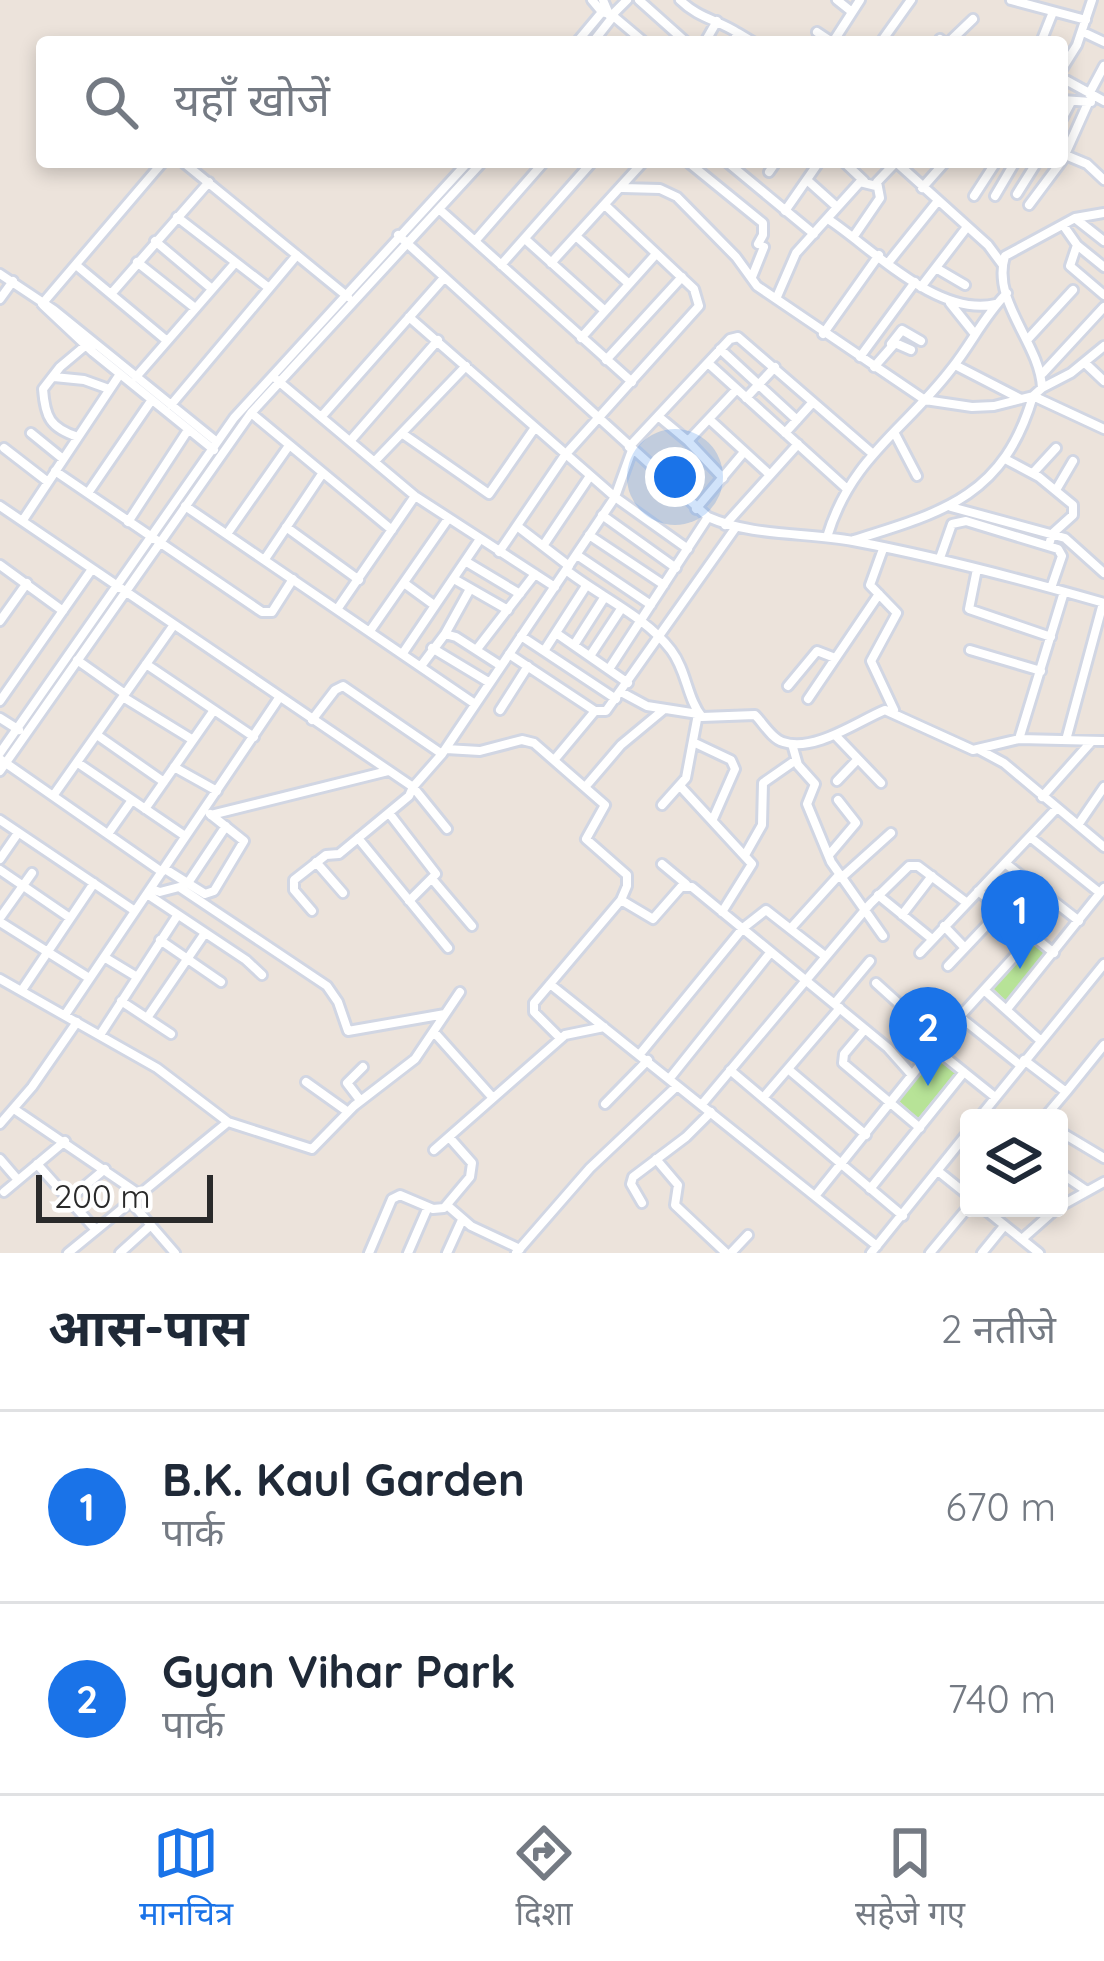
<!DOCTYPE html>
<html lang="hi">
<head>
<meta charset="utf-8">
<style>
	:root { --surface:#fff; --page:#f2f2f3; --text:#1f2937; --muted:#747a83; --line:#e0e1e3; --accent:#1a73e8 }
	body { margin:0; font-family:Quicksand,"Noto Sans Devanagari",sans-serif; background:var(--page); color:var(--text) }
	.controls { position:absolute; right:36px; bottom:36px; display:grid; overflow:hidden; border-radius:12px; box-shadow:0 6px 18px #0003 }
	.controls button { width:108px; height:108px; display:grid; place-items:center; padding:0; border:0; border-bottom:3px solid var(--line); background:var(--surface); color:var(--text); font:60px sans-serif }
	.scale { position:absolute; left:36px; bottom:30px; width:177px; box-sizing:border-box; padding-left:12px; border:6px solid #2a2a2a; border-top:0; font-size:33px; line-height:42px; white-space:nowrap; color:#2a2a2a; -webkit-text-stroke:9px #fff; paint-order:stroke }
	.you { position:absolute; left:675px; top:477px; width:42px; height:42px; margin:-30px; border:9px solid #fff; border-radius:50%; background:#1a73e8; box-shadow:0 0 0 18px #1a73e833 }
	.badge { display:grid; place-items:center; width:78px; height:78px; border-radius:50%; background:var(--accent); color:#fff; font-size:39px; font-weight:700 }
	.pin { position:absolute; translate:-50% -99px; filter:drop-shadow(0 3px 6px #0008) }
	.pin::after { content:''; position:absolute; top:63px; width:42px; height:36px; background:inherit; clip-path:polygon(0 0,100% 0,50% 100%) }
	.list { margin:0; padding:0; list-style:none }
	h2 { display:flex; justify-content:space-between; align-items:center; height:156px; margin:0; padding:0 48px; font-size:51px }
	h2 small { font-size:39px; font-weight:400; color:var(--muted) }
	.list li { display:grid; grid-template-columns:78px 1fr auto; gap:36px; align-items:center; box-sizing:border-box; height:192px; padding:0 48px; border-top:3px solid var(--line) }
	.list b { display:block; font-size:45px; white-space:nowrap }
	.list p { margin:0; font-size:39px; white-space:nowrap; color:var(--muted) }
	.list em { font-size:39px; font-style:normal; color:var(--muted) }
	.icon { flex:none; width:66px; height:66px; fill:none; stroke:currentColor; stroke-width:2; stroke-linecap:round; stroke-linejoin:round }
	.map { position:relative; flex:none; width:1104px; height:1253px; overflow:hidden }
	.search { position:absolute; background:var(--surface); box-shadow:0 6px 18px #0003; left:36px; right:36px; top:36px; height:132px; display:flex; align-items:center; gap:30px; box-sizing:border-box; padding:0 42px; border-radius:12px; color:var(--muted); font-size:45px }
	.sheet { height:540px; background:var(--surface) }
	nav { display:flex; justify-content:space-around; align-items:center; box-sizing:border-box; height:168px; border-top:3px solid var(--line); background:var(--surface); font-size:33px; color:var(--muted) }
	nav a { display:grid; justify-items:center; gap:6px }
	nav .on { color:var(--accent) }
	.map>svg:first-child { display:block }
</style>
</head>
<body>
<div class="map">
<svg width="1104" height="1253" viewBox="0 0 1104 1253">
	<rect width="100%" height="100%" fill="#ece3db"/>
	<!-- green -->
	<path fill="#b7e397" d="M1032,940L1047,951L1006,1001L992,987Z
		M937,1056L956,1072L918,1118L898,1100Z"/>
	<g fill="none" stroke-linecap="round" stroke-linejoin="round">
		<!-- minor casing -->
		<g stroke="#d1d6e3" stroke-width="14">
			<path id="minor" d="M639,0L686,42
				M680,0C698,18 718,20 738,33L733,42
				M837,0L852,12
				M1011,0L1086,20
				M602,12L612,15L644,42
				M612,15L627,0
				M817,32L832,42
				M1083,32L1104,42
				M738,33L753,42
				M940,39L944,42
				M577,42L602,12L592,0
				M593,42L611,19L603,0
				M705,42L717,21
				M833,42L860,0
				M881,42L911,0
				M949,42L973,19
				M1041,42L1053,12
				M1062,69L1077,45L1092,0
				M1062,78L1104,101
				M1089,94L1104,66
				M1062,100L1091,102
				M1062,119L1071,102
				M1063,154L1087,164L1104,180
				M1062,161L1088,103
				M183,162L348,297
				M688,162L763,223V235L758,244
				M727,162L814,234
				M844,162L864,181
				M896,162L988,245L1002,264
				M769,172L776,162
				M807,180L837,207
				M623,188L660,189L677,197L736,257L757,286L925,400L972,407L994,406L1033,396L1042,388C1040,343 991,302 1005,256L1075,218L1104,213
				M922,188L945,162
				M1017,194L1037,162
				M974,196L996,162
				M995,196L1015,162
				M1029,205L1061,162
				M439,209L632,382
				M785,211L819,162
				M177,217L269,288
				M828,219C873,249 938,318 996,304
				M1076,219L1104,241
				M1063,225L1077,245L1104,267
				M398,235L708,517C753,537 806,532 853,541C938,557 1021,579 1104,603
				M854,236L880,198L877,182L896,162
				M577,237L628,283
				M525,239L604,310
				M155,241L212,289
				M475,241L544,162
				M1077,245L1070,266L1104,295
				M137,262L195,308
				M551,263L643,162
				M888,263L937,202
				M76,265L166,340
				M501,265L592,162
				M936,268L965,285
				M0,274L54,310L217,442
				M752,277L764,247
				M921,287L967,227
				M111,294L209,182
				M0,299L13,281
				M776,299L796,253L860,182L876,186
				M950,303L974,333
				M42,304L163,162
				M43,305L93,352L214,450
				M409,317L615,497L688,549
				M823,334L879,255
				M581,338L656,254
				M1027,340L1073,290
				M891,344L902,330L921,341
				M720,349L797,420
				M860,357L915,282
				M606,360L682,277
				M708,363L846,488
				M1085,363L1104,381
				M955,365L1021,399
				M874,367L895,343L911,350
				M1043,373L1104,307
				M54,377L84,380L109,389
				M136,377L235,263
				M277,380L415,496L555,587
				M1042,388L1071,373L1104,346
				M746,398L775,367
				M171,405L297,255
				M251,413L392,530
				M322,416L443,279
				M658,416L688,441L736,390
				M709,419L769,474
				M894,432L917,476
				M31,433L63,459
				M785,433L813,402
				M403,434L489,494L534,429
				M78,437C50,428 45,417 43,389L60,367L85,346
				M351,440L438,340
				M688,441L723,478
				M629,447L730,339L738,337L873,454
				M4,448L48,482
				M1007,460L1039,477L1073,505V515L1052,534L1049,545
				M375,461L466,366
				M55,471L262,612H272L293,579
				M1033,473L1056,448
				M1056,490L1073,461
				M88,493L151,401
				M0,506L413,787L442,754L615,497L632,450
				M185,506L475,704
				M951,507L1065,538L1104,573
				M696,509L744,452
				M602,515L676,568
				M23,520L120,374
				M128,522L188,430
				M725,525L798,444
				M517,526L569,566
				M286,527L359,580
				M227,534L288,447
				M589,535L664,585
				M827,537C851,457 905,430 952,368C972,343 984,316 1007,293
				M854,540C945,512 1004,495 1033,396L1104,429
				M543,546L590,476
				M883,549L870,585L897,613L871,661L894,710
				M499,552L565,455L699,306L694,289L606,206
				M577,555L651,605
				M940,558L952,524L966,521L1058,549L1062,556L1051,588
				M265,559L322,474
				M465,561L520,594
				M0,565L63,611
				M977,569L969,609L1051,637
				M566,570C599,596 645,616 671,650C687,671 687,699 702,717L755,715C763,723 772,739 783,742C814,753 858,721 885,710L973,750L1019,739L1104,741
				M454,579L508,610
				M404,583L434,605
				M338,608L415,496
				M0,621L27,583
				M370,631L448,519
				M556,633L628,683
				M445,634L470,589
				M521,636L616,699
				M574,645L604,598
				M432,648L490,683
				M477,649L535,574
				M970,650L1041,671
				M544,651L586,586
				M403,653L480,539
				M509,654L595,711H606L736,527
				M590,656L621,609
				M77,660L125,694
				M146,664L254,737
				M421,666L445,634L456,637L501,666
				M609,669L708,517
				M788,686L817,651L835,658
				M621,692L647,706L698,714L686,778L662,805
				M123,697L193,740
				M808,699L879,594
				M0,701L92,569
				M500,710L528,666
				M0,718L19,730
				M312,720L335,690L343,686L442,754
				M97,735L164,782
				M836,736L881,783
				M1019,739L1064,592
				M1066,740L1103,603
				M693,742L731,760L735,769L713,819
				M792,744L798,765L815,784L807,804L831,862L883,936
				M446,749L480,751L522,740L534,743L605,805L586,839L627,875V886L621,900L534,1003V1012L560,1038
				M978,749L1004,763L1104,847
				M0,753L234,418L468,162
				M0,759L162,872
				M555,759L595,711
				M78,763L185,836
				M174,767L217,791
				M0,771L251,413L482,162
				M837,781L858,759
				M586,786L621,745L662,711
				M681,787L752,864L722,912
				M53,796L173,626
				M1042,797L1091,742
				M145,809L214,710
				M389,813L436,874L409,901
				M211,815L388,771
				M0,820L135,911
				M1078,825L1104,787
				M108,834L132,800
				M1030,837L1100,893
				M358,838L448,948
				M745,855L762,825L763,783L796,760
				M829,855L856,823L838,800
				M0,859L18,833
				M316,862L343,893
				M1005,863L1079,921
				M662,864L686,884
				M165,869L205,894L214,891L244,841L210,814
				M0,870L70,918
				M841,878L891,833
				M433,880L472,926
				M188,883L226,826
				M151,889L160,892L179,887L327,986L338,1002L348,1031L445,1014
				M978,891L1054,953
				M147,894L246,960L262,975
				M878,895L932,939
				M621,900L653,919L681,887H692L888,1048L912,1075
				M312,911L294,890V880L326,855L339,854L409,796L413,787L447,829
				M902,915L932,876
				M0,918L32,873
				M0,922L89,978
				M944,926L965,948
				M792,927L839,875
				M160,940L221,982
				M920,953L1056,809
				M104,957L137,977
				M948,966L1001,910
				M0,979L157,1068L228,1122L312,1149L354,1106L415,1059L460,992
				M876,983L940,1041
				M550,984L877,1246
				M22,990L94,883
				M984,990L1041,1041
				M121,1001L171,1034
				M835,1003L870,961
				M928,1003L953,1024
				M1007,1009L1104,888
				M65,1015L279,698
				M960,1017L1020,1065
				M147,1018L205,933
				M865,1029L844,1054L843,1063L920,1128
				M434,1032L493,1098
				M100,1035L177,916
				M934,1048L995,1097
				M640,1054L743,928L766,910L825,956
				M1024,1060L1066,1092L1104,1045
				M788,1069L866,1135
				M730,1070L903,1216
				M670,1078L770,953
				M306,1082L348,1112
				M763,1098L840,1008
				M360,1100L347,1083L363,1067
				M703,1103L870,904L909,866H918L967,903
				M605,1104L648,1060
				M14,1109L139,1194
				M979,1118L1104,964
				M1044,1118L1066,1092
				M0,1124L32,1087L77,1022
				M1059,1131L1104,1158
				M434,1150L565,1035L604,1027
				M0,1159L18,1180
				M656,1159L678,1185L675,1205L726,1253
				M37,1164L96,1230
				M938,1171L969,1196
				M1059,1172L1087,1191
				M870,1189L964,1072
				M4,1192L65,1141
				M815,1196L953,1024L1033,936
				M68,1200L105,1169
				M130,1201L175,1253
				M642,1203L631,1184L633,1177L686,1137L711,1112
				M448,1206L471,1226L520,1249
				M1059,1207L1104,1182
				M983,1208L1039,1253
				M1022,1239L1057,1208
				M68,1253L228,1122
				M120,1253L151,1225
				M369,1253L392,1199L400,1195L433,1209L444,1208L470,1177L472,1163L449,1137
				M408,1253L428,1207
				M447,1253L462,1220
				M516,1253L590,1168L677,1086
				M731,1253L748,1235
				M871,1253L969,1131
				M930,1253L969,1206
				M982,1253L1004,1226"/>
		</g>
		<!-- minor -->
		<use href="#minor" stroke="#fff" stroke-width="8"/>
	</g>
</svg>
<div class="controls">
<button><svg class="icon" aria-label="layers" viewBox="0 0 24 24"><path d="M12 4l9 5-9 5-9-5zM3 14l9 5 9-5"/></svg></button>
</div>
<div class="scale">200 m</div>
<div class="you"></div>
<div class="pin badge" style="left:1020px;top:969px">1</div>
<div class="pin badge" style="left:928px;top:1086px">2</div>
<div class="search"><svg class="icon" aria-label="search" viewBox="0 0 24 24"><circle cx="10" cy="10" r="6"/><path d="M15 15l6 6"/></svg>यहाँ खोजें</div>
</div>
<section class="sheet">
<h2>आस-पास<small>2 नतीजे</small></h2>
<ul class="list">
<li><span class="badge">1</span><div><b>B.K. Kaul Garden</b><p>पार्क</p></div><em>670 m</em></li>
<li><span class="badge">2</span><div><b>Gyan Vihar Park</b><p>पार्क</p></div><em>740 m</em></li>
</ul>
</section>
<nav>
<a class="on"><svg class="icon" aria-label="map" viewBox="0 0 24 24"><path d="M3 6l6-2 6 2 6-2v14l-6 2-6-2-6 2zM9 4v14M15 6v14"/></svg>मानचित्र</a>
<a><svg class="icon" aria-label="directions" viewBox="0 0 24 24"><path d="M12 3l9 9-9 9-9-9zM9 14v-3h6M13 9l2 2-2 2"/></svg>दिशा</a>
<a><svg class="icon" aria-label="saved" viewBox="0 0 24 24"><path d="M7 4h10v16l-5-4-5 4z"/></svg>सहेजे गए</a>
</nav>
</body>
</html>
